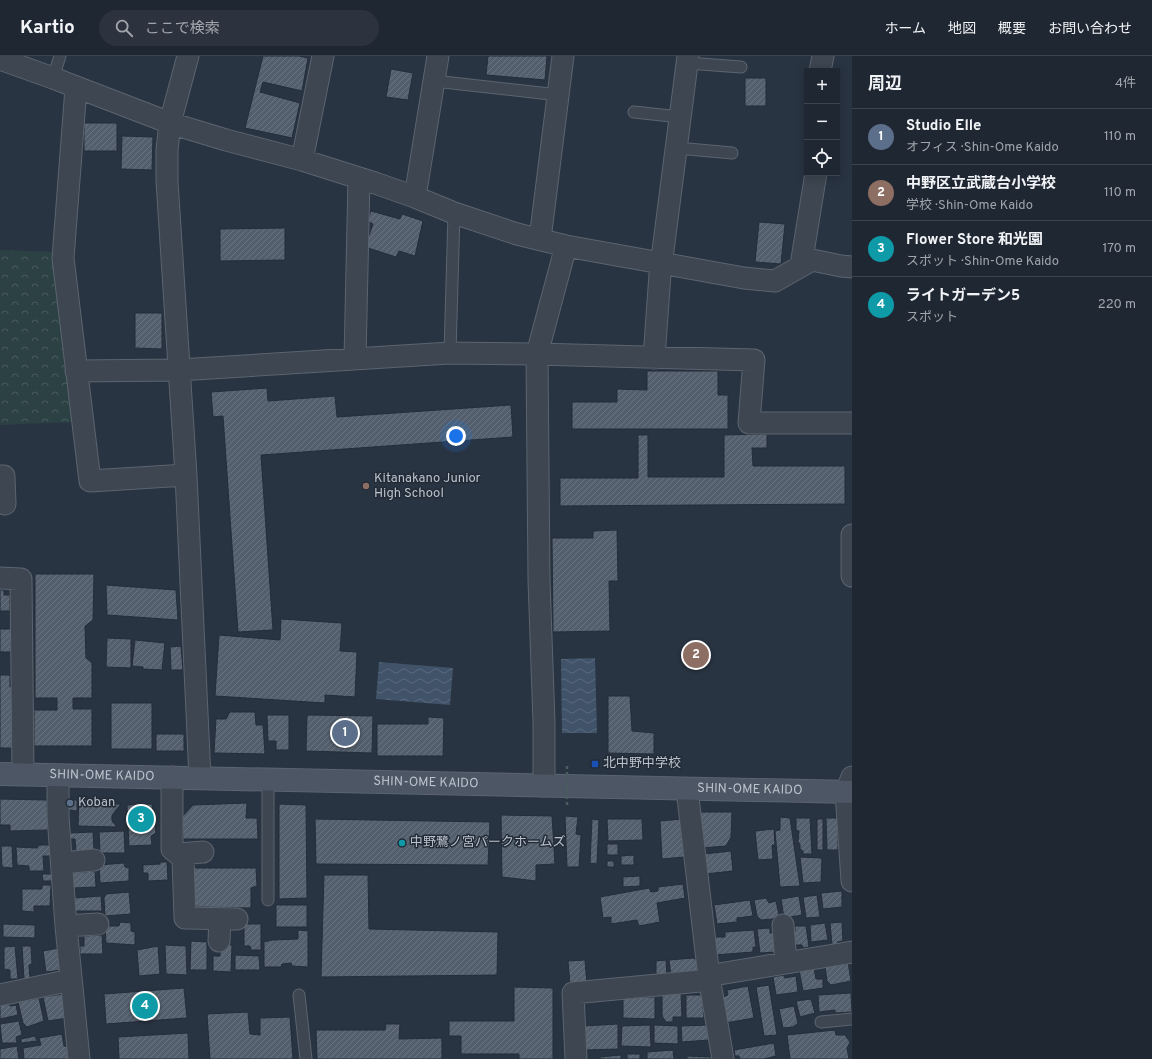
<!DOCTYPE html>
<html lang="ja">
<head>
<meta charset="utf-8">
<style>
	:root { --surface:#1f2732; --page:#2c333e; --text:#f1f3f6; --muted:#a1a5ac; --line:#3c444d; --accent:#99bef1 }
	body { margin:0; font-family:Overpass,"Noto Sans JP",sans-serif; background:var(--page); color:var(--text) }
	.controls { position:absolute; right:12px; top:12px; display:grid; overflow:hidden; border-radius:0px; box-shadow:0 2px 10px #0003 }
	.controls button { width:36px; height:36px; display:grid; place-items:center; padding:0; border:0; border-bottom:1px solid var(--line); background:var(--surface); color:var(--text); font:20px sans-serif }
	.you { position:absolute; left:456px; top:380px; width:14px; height:14px; margin:-10px; border:3px solid #fff; border-radius:50%; background:#1a73e8; box-shadow:0 0 0 6px #1a73e833 }
	.badge { display:grid; place-items:center; width:26px; height:26px; border-radius:50%; background:var(--accent); color:#fff; font-size:13px; font-weight:700 }
	.pin { position:absolute; translate:-50% -50%; border:2px solid #fff; box-shadow:0 1px 4px #0006 }
	.list { margin:0; padding:0; list-style:none }
	h2 { display:flex; justify-content:space-between; align-items:center; height:52px; margin:0; padding:0 16px; font-size:17px }
	h2 small { font-size:13px; font-weight:400; color:var(--muted) }
	.list li { display:grid; grid-template-columns:26px 1fr auto; gap:12px; align-items:center; box-sizing:border-box; height:56px; padding:0 16px; border-top:1px solid var(--line) }
	.list b { display:block; font-size:15px; white-space:nowrap }
	.list p { margin:0; font-size:13px; white-space:nowrap; color:var(--muted) }
	.list em { font-size:13px; font-style:normal; color:var(--muted) }
	.icon { flex:none; width:22px; height:22px; fill:none; stroke:currentColor; stroke-width:2; stroke-linecap:round; stroke-linejoin:round }
	.map { position:relative; flex:none; width:852px; height:1003px; overflow:hidden }
	header { display:flex; align-items:center; gap:24px; box-sizing:border-box; height:56px; padding:0 20px; background:var(--surface); border-bottom:1px solid var(--line) }
	header strong { font-size:19px }
	nav { display:flex; gap:22px; margin-inline-start:auto; font-size:14px }
	.search { width:280px; height:36px; background:var(--page); display:flex; align-items:center; gap:10px; box-sizing:border-box; padding:0 14px; border-radius:22px; color:var(--muted); font-size:15px }
	main { display:flex }
	aside { flex:1; background:var(--surface) }
	.map>svg:first-child { display:block }
</style>
</head>
<body>
<header>
<strong>Kartio</strong>
<div class="search"><svg class="icon" aria-label="search" viewBox="0 0 24 24"><circle cx="10" cy="10" r="6"/><path d="M15 15l6 6"/></svg>ここで検索</div>
<nav><a>ホーム</a><a>地図</a><a>概要</a><a>お問い合わせ</a></nav>
</header>
<main>
<div class="map">
<svg width="852" height="1003" viewBox="0 0 852 1003">
	<defs>
		<pattern id="park-crowns" width="20" height="18" patternUnits="userSpaceOnUse"><rect width="20" height="18" fill="#2b4143"/><path d="M2 6a3 3 0 1 1 6 0M12 15a3 3 0 1 1 6 0" fill="none" stroke="#485b5d"/></pattern>
		<pattern id="water-waves" width="16" height="10" patternUnits="userSpaceOnUse"><rect width="16" height="10" fill="#405369"/><path d="M0 5q4-4 8 0t8 0" fill="none" stroke="#5a6a7d"/></pattern>
		<pattern id="building-hatch" width="6" height="6" patternUnits="userSpaceOnUse"><rect width="6" height="6" fill="#535f6c"/><path d="M-1 1l2-2M0 6l6-6M5 7l2-2" fill="none" stroke="#6a7480"/></pattern>
	</defs>
	<rect width="100%" height="100%" fill="#293442"/>
	<!-- park -->
	<path fill="url(#park-crowns)" d="M0,194L56,196L73,366L0,369Z"/>
	<!-- water -->
	<path fill="url(#water-waves)" d="M595,602L597,677H562L561,603Z
		M379,606L453,612L450,649L376,643Z"/>
	<!-- building -->
	<path fill="url(#building-hatch)" stroke="#242d39" d="M263,0H299L308,2L302,35L263,26L260,36L300,47L292,82L245,72Z
		M488,0H547L545,24L486,19Z
		M391,13L413,17L408,44L386,41Z
		M745,22H766V50H745Z
		M84,67H117V95H84Z
		M122,80L153,81L152,114L121,113Z
		M371,155L400,163L402,158L423,165L415,200L399,195L396,201L365,191L373,168L367,165Z
		M759,166L785,168L781,208L755,206Z
		M285,172V204L220,205V173Z
		M135,257H162V293L135,292Z
		M647,315H718V339H728V373H572V346H617V333L647,334Z
		M267,332L268,345L335,340L337,361L511,349L513,381L261,399L273,574L238,576L223,360L213,361L211,336Z
		M767,378V392H752L753,410H845V448L560,450V422H638V379H648V421H724V379Z
		M617,474L618,525H609L610,575L553,576L552,482H593V475Z
		M35,518H94L93,564L85,570L86,602L92,607V642H73V653H92V690H34V654H57V642H35Z
		M106,529L176,534L178,564L107,559Z
		M0,531L1,534H4V539H10V555H0Z
		M281,563L342,567L340,595L357,596L355,641L325,639V647L215,640L219,579L280,584Z
		M0,573H12L11,596H0Z
		M107,582L131,583V612L106,611Z
		M135,584L165,587L162,614L143,613V611L132,610Z
		M181,590L183,614H171L170,591Z
		M0,619H10V631H12V692H0Z
		M608,640H630L632,675L654,677V698L608,697Z
		M111,647H152V693H111Z
		M230,656H255L256,669H263L265,698L214,697L216,663H226Z
		M267,659H289V694H276V685H268Z
		M307,659L373,660L372,697L306,695Z
		M428,661L444,662L443,700H377V668H428Z
		M156,678H184V695H156Z
		M0,743L47,744L48,774L10,775V769H0Z
		M111,743L112,748H121L112,759V765L117,771L78,770L79,744Z
		M68,744H77V755L68,754Z
		M247,747L246,762H257L258,783H183L182,761L193,749Z
		M152,748L156,777L151,780L152,789L129,790L127,749Z
		M279,748L306,749L307,842L279,843Z
		M699,756H732L731,781L726,790L702,792Z
		M501,759L552,760L555,808L536,809V825L502,821Z
		M565,760L578,761L576,778L581,779L579,811H567Z
		M780,761L790,762L800,830L780,831L775,775L780,774Z
		M796,762H810L812,798H803V795L800,793V788L798,786L799,775L796,774Z
		M826,762H838V794H827Z
		M315,763L490,766L488,809L316,808Z
		M592,763L599,764L597,808L590,807Z
		M607,763H642L643,784L608,785Z
		M682,763L684,801L662,803L660,765Z
		M817,763H823V794H817Z
		M774,773L775,789H772L773,803L758,804L755,775Z
		M124,775L125,797H100L99,776Z
		M93,776L94,794L76,795L75,783H69V777Z
		M607,788H618V799H607Z
		M39,789H53V800H43L44,815H29V810L17,809L16,791L37,792Z
		M1,790H12L13,812L2,811Z
		M731,795L733,815L705,818L704,798Z
		M634,799V809H621V800Z
		M800,801L822,802L821,826L803,827Z
		M607,805H614V811H607Z
		M160,806H167L168,824L148,825V817H143V809L160,808Z
		M124,807L125,811L129,812V825L100,827L99,809Z
		M193,812H256L257,830L251,832V852L193,851Z
		M95,815L96,831L73,832L71,817Z
		M42,818H55L56,825H43Z
		M324,819H368L369,873L498,876L497,919L321,921Z
		M640,820V830L623,831V821Z
		M683,828L685,842L657,847L660,866L639,870L637,864L611,868V861L603,862L600,841L649,832L651,836L658,835V831Z
		M42,829H51L50,850H34V856L22,855V833H42Z
		M842,835V851L823,853L821,837Z
		M129,836L131,858L105,860L104,842L106,838Z
		M817,839L820,861L806,862L803,841Z
		M101,840L102,855H74V842Z
		M799,840L802,859L784,862L781,843Z
		M766,842L769,847L776,845L779,859L773,863L761,864L757,860L754,844Z
		M750,844L753,860L737,862V866L717,868L714,849Z
		M276,849H307V871H276Z
		M120,866L131,867V875L135,876V889L106,887L105,870H119Z
		M842,866L843,885L837,886L838,889H832L830,867Z
		M825,867L828,884L811,886L810,869Z
		M3,868L35,869V882L3,881Z
		M244,868H261V894H251L250,890H244Z
		M795,870H806L809,891L803,892L802,889H793L792,876L795,875Z
		M770,872V877H775L776,896L760,897L757,873Z
		M298,874L308,875V911L292,910L291,907L282,908L281,911H264V886L272,884L298,883Z
		M754,874L756,891H753V896L715,899L713,881H725V876Z
		M102,879L103,898H80V890H84V880Z
		M191,885L207,886V914H190Z
		M220,888L232,889L231,916L213,915V900H220Z
		M165,889L186,890L187,919L166,918Z
		M15,890L18,923H10V914L4,913V891Z
		M22,890H31L32,908L29,909L30,923H24Z
		M158,890L160,918L139,920L137,894Z
		M59,892L62,914L46,916L43,895Z
		M235,899L259,900L260,914H235Z
		M693,902L699,905L698,916L671,920L669,904Z
		M585,904L587,928L570,929L568,905Z
		M666,904L667,921H656V905Z
		M848,905L851,925L831,929L827,925L825,910Z
		M814,912L816,923H823V932L803,935L799,914Z
		M783,919L785,922L796,920L798,936L776,939L773,921Z
		M769,929L777,979L764,980L756,931Z
		M748,930L754,962L725,967L721,942L728,939L727,934Z
		M514,931L553,932V1003H519V998H461V980H449V965H514Z
		M184,932L187,962L106,968L104,938Z
		M681,937L682,961H673V966H666L662,960V939Z
		M851,937L852,956L835,957V954L819,956L818,939Z
		M63,938L68,962L48,965L43,941Z
		M686,939H702L704,962H686Z
		M623,941H655V963L623,962Z
		M39,942L44,965L27,971L23,967L18,946Z
		M811,943L815,957L800,961L796,945Z
		M7,946L10,950L16,949L18,959L0,963V948Z
		M794,950L798,967L793,971L783,972L779,953Z
		M248,956L250,978L260,979V962L290,961L293,1003H210L207,958Z
		M19,965L22,979L16,981L17,987H2L0,968Z
		M386,968H400L399,983L442,982V1003H317L316,974H385Z
		M618,968V993L585,994L583,970Z
		M650,969L651,991L621,990L622,970Z
		M654,969L678,970V988L654,987Z
		M708,969L709,984L682,986L681,970Z
		M835,974L836,979H845L850,986L847,992L849,1003H790L787,979Z
		M188,977L189,1003H119L118,981Z
		M62,978L64,990L69,991L70,1003H24L23,992L41,989L39,982Z
		M35,980L37,985L21,987V983Z
		M774,987L776,1000L764,1003H740L739,1000H735L734,994Z
		M17,990L19,1003H0V993Z
		M673,994L674,1003H647V996Z
		M627,998H640V1003H627Z
		M621,999V1003H600V1001Z
		M687,1000L712,1001V1003H687Z"/>
	<g fill="none" stroke-linecap="round" stroke-linejoin="round">
		<!-- lane casing -->
		<g stroke="#5b646f" stroke-width="13">
			<path id="lane" d="M687,7L741,11
				M53,22L60,0
				M434,25L559,39
				M634,56L680,61
				M677,92L732,97
				M450,297L454,157
				M268,723V844
				M299,939L306,1003
				M821,966L852,963"/>
		</g>
		<!-- street casing -->
		<g stroke="#5b646f" stroke-width="23">
			<path id="street" d="M188,0L170,67L167,94V125L186,419L200,722
				M0,3L53,22L170,67L226,84L302,104L359,122L375,127L415,141L454,157L517,178L566,190L744,222L775,225L812,204L841,210L852,211
				M820,15L823,0
				M76,32L63,202L90,425L186,419
				M302,104L323,0
				M415,141L438,0
				M540,183L563,0
				M801,209L816,117
				M654,302L660,218L688,0
				M355,303L359,122
				M76,315L179,314L450,297L537,298L754,304L749,367H852
				M0,420H4L5,448
				M852,479V520
				M0,522L21,523L23,718
				M58,720V760L66,870L79,1003
				M172,721V793L183,802L185,862L237,863
				M852,721L846,736L852,825
				M544,730V667L539,524L537,298L566,190
				M687,733L709,921L723,1003
				M179,798L203,796
				M62,807L94,804
				M783,869L786,907
				M66,870L98,868
				M219,885L220,863
				M0,939L71,924
				M576,1003L573,937L700,925L719,918L852,896"/>
		</g>
		<!-- secondary casing -->
		<g stroke="#5b646f" stroke-width="24">
			<g id="secondary">
				<path id="s1" d="M0,718L852,736"/>
			</g>
		</g>
		<!-- lane -->
		<use href="#lane" stroke="#3d4651" stroke-width="11"/>
		<!-- street -->
		<use href="#street" stroke="#3d4651" stroke-width="21"/>
		<!-- secondary -->
		<use href="#secondary" stroke="#4c5664" stroke-width="22"/>
		<!-- path-bridge -->
		<path stroke="#495d5f" stroke-width="2.5" stroke-dasharray="3 3" stroke-linecap="butt" d="M567,749V709"/>
	</g>
	<!-- markers -->
	<circle fill="#8d6e63" stroke="#222b37" stroke-width="1.5" cx="366" cy="430" r="4"/>
	<rect fill="#1a4fb4" stroke="#222b37" stroke-width="1.5" x="591" y="704" width="8" height="8" rx="2"/>
	<circle fill="#5c6f8a" stroke="#222b37" stroke-width="1.5" cx="70" cy="747" r="4"/>
	<circle fill="#0f9aa8" stroke="#222b37" stroke-width="1.5" cx="402" cy="787" r="4"/>
	<g text-anchor="middle" dominant-baseline="central" stroke-width="3" stroke-linejoin="round" paint-order="stroke">
		<!-- poi labels -->
		<g font-size="13" fill="#bac2cb" stroke="#222b37" text-anchor="start">
			<text x="374" y="423">Kitanakano Junior<tspan x="374" dy="15">High School</tspan></text>
			<text x="603" y="708">北中野中学校</text>
			<text x="78" y="747">Koban</text>
			<text x="410" y="787">中野鷺ノ宮パークホームズ</text>
		</g>
		<!-- street labels -->
		<g font-size="13" fill="#bac2cb" stroke="#222b37">
			<text stroke="none"><textPath href="#s1" startOffset="102">SHIN-OME KAIDO</textPath></text>
			<text stroke="none"><textPath href="#s1" startOffset="426">SHIN-OME KAIDO</textPath></text>
			<text stroke="none"><textPath href="#s1" startOffset="750">SHIN-OME KAIDO</textPath></text>
		</g>
	</g>
</svg>
<div class="controls">
<button>+</button>
<button>−</button>
<button><svg class="icon" aria-label="locate" viewBox="0 0 24 24"><circle cx="12" cy="12" r="6"/><path d="M12 2v4M12 18v4M2 12h4M18 12h4"/></svg></button>
</div>
<div class="you"></div>
<div class="pin badge" style="left:345px;top:677px;background:#5c6f8a">1</div>
<div class="pin badge" style="left:696px;top:599px;background:#8d6e63">2</div>
<div class="pin badge" style="left:141px;top:763px;background:#0f9aa8">3</div>
<div class="pin badge" style="left:145px;top:950px;background:#0f9aa8">4</div>
</div>
<aside>
<h2>周辺<small>4件</small></h2>
<ul class="list">
<li><span class="badge" style="background:#5c6f8a">1</span><div><b>Studio Elle</b><p>オフィス · Shin-Ome Kaido</p></div><em>110 m</em></li>
<li><span class="badge" style="background:#8d6e63">2</span><div><b>中野区立武蔵台小学校</b><p>学校 · Shin-Ome Kaido</p></div><em>110 m</em></li>
<li><span class="badge" style="background:#0f9aa8">3</span><div><b>Flower Store 和光園</b><p>スポット · Shin-Ome Kaido</p></div><em>170 m</em></li>
<li><span class="badge" style="background:#0f9aa8">4</span><div><b>ライトガーデン5</b><p>スポット</p></div><em>220 m</em></li>
</ul>
</aside>
</main>
</body>
</html>
